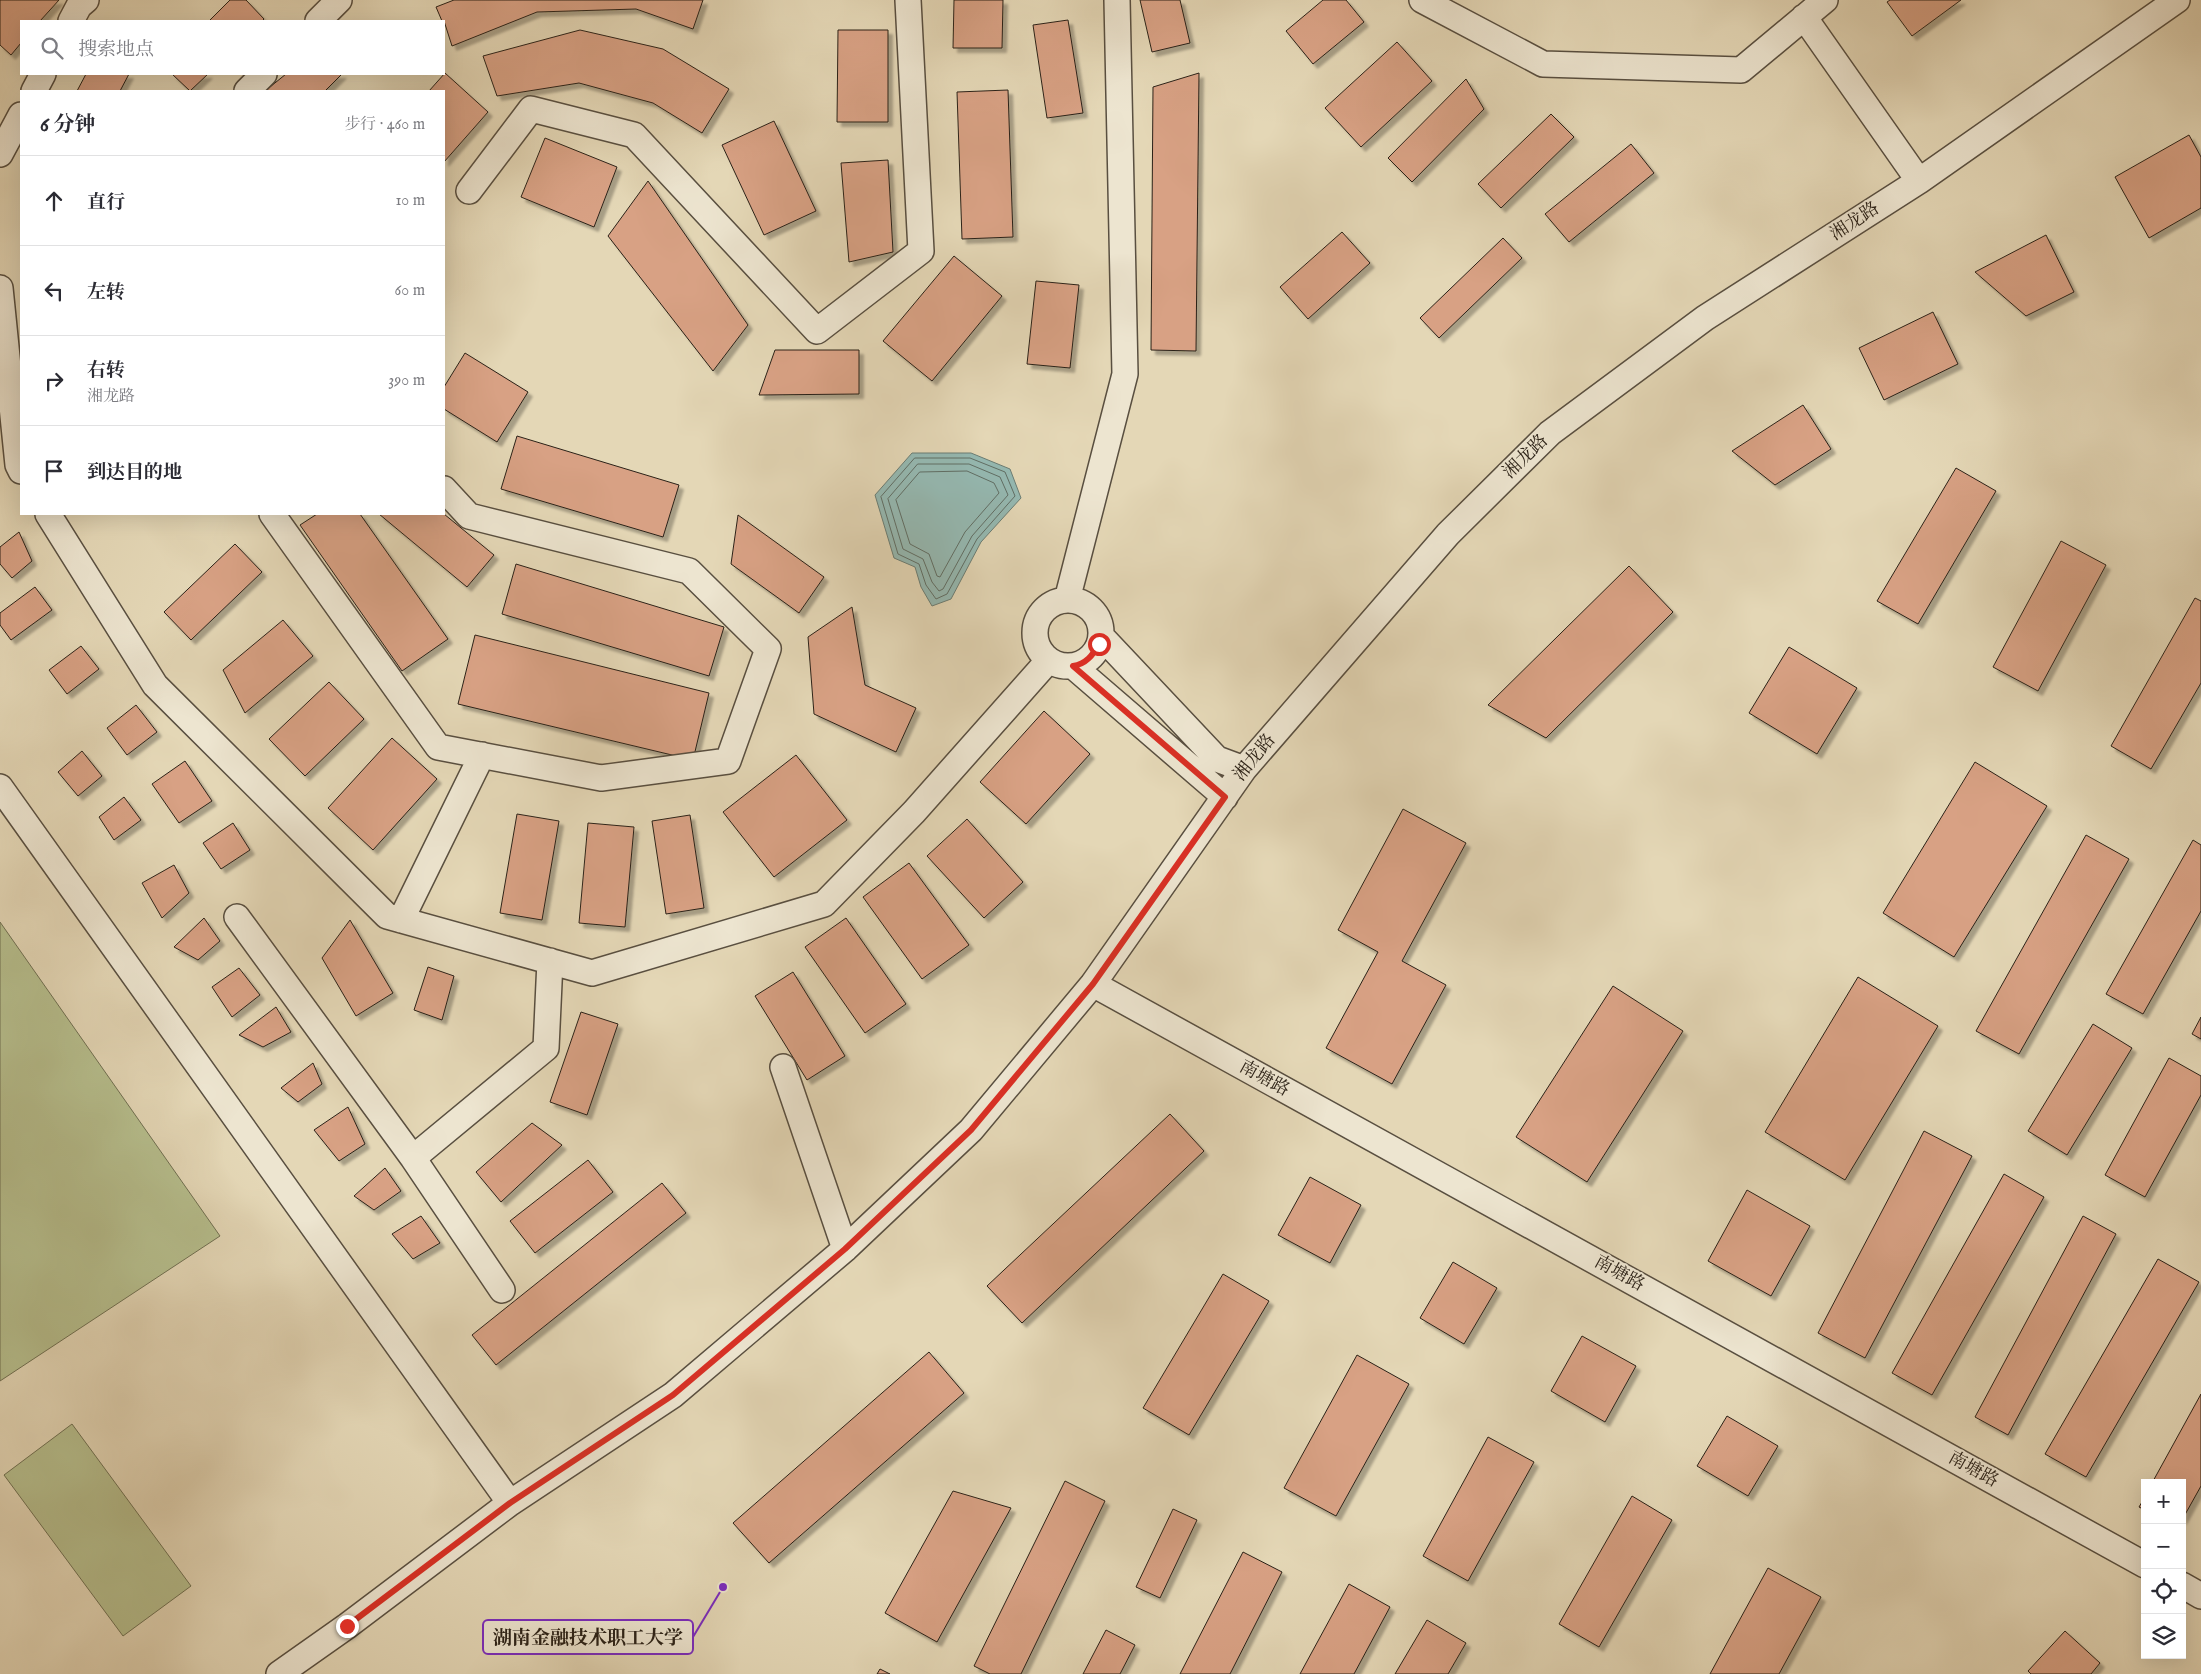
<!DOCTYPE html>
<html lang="zh">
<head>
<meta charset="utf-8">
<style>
	:root { --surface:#fff; --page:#f7f7f7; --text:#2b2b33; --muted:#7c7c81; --line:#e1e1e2 }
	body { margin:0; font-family:"IM FELL English","Noto Serif SC",serif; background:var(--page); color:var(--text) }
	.controls { position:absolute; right:15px; bottom:15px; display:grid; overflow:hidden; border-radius:0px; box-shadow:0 5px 20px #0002 }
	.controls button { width:45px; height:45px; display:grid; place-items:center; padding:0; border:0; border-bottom:1px solid var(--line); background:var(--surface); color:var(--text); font:25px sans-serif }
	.stop { position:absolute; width:15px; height:15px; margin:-11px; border:4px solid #d93025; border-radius:50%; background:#fff }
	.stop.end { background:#d93025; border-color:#fff; box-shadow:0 1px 5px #0008 }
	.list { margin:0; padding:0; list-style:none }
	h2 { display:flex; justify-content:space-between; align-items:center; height:65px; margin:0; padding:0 20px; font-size:21px }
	h2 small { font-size:16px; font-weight:400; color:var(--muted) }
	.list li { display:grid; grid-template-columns:32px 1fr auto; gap:15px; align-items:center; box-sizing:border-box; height:90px; padding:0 20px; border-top:1px solid var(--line) }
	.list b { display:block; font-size:19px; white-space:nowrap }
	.list p { margin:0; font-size:16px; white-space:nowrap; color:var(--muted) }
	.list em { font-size:16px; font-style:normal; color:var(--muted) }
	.icon { flex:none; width:28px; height:28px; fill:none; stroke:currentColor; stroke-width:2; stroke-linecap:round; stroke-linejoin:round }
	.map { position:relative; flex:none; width:2201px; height:1674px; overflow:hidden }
	.search { position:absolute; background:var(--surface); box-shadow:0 5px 20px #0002; left:20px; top:20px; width:425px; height:55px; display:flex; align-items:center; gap:12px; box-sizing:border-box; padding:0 18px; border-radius:0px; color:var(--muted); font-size:19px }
	.panel { position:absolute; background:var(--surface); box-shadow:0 5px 20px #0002; left:20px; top:90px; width:425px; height:425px; border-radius:0px }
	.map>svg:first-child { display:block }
</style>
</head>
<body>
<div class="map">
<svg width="2201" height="1674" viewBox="0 0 2201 1674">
	<defs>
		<filter id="shadow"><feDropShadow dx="4.5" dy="4.5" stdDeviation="1" flood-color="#0004"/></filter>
	</defs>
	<rect width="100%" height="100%" fill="#e4d7b6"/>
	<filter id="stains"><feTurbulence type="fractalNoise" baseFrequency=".004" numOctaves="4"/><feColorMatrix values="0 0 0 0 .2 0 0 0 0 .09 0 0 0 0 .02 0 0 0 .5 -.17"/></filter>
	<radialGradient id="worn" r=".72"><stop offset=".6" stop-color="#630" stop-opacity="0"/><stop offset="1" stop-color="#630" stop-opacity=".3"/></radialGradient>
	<!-- green -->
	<path fill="#b6be8d" stroke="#707052" d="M0,922L220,1236L0,1381Z
		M72,1424L191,1586L123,1636L4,1475Z"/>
	<!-- water -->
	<path fill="#95b9b2" stroke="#6b7d74" d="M912,453H971L1010,469L1021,498L981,542L951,599L932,606L921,587L915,567L894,558L875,495Z"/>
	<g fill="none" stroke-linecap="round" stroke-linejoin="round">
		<!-- shore -->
		<path stroke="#606e65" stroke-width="1" d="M915,458H970L1005,472L1015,496L977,539L947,594L936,599L926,585L919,564L898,554L881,497Z
			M918,464H969L1000,477L1008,495L972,536L943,589L939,591L932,582L923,559L903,549L888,499Z
			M920,472L967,471L994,483L999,493L965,532L940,577L937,576L929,554L910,544L896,500Z"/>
	</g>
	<!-- building -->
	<path fill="#d8a184" stroke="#2b2218" filter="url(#shadow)" d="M0,0H59L40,21H21V43L11,55L0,45Z
		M230,0H246L264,19L262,21H209Z
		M454,0H703L693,29L636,9L537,12L452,46L444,21H442L436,7Z
		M954,0H1003L1002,48H953Z
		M1140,0H1180L1190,43L1152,52Z
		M1323,0H1346L1364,22L1313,64L1286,31Z
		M1890,0H1961L1912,36L1887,2Z
		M1068,20L1083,113L1047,118L1033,25Z
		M580,30L663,49L729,89L702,133L653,103L579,83L497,96L483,56Z
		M838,30H888V122H837Z
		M1397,42L1432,81L1361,147L1325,108Z
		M445,73L488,112L444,162V91H429Z
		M1199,73L1196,351L1151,350L1153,87Z
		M86,74H129L120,91H77Z
		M172,74H208L190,91Z
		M286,74H342L325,91H265Z
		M1466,79L1484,109L1412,182L1388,158Z
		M1008,90L1013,237L962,239L957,92Z
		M1551,114L1574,137L1501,208L1478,184Z
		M774,121L816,211L764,235L722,145Z
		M2189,135L2201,157V208L2149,238L2115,177Z
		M545,138L617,167L594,227L521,197Z
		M1631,144L1654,173L1569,242L1545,214Z
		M888,160L893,252L849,262L841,163Z
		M648,181L748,325L713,371L608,236Z
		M1342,232L1370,263L1308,319L1280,287Z
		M2046,235L2074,292L2026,316L1975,272Z
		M1503,238L1522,258L1439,338L1420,318Z
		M954,256L1002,296L932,381L883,341Z
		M1036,281L1079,285L1070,368L1027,364Z
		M1933,312L1958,364L1884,400L1859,348Z
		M775,350H859V394L759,395Z
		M465,353L528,392L497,442L444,409V387Z
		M1803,405L1831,449L1775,485L1732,451Z
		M517,436L679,485L663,537L501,489Z
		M1956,468L1996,491L1918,624L1877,601Z
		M317,514H360L448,639L402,671L300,525Z
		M379,514H444L494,555L467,587Z
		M738,515L824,577L799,613L731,564Z
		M19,532L32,561L12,578L0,564V547Z
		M2061,541L2106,565L2038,691L1993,667Z
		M235,544L262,572L191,640L164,612Z
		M516,564L724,627L709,676L502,614Z
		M1629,566L1673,612L1546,738L1488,705Z
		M35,587L52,610L11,640L0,625V613Z
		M2195,598L2201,601V683L2151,769L2111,746Z
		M852,607L865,685L916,708L896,752L814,714L808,637Z
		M283,620L313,656L245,713L223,670Z
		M475,635L709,693L693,760L458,704Z
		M81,646L99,669L67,694L49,670Z
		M1789,647L1857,688L1817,754L1749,713Z
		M329,682L364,719L305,776L269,739Z
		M136,705L157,732L127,755L107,728Z
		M1044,711L1090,754L1026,824L980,782Z
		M392,738L437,779L373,850L328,808Z
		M82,751L102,776L78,796L58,772Z
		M796,755L847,820L774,877L723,812Z
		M185,761L212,801L179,823L152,784Z
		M1975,762L2047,806L1954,957L1883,913Z
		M124,797L141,820L114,840L99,817Z
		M1403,809L1466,843L1402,961L1446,985L1392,1084L1326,1048L1378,952L1338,930Z
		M517,814L559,821L542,920L500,913Z
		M690,815L704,908L666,914L652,821Z
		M967,819L1023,882L984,918L927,856Z
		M233,823L250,850L221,869L203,843Z
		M588,823L634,827L625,927L579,923Z
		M2086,835L2129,859L2019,1054L1976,1031Z
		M2193,840L2201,845V911L2143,1014L2106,994Z
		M909,863L969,945L922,979L863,897Z
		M174,865L189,893L162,918L142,883Z
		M204,918L220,941L198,960L174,947Z
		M846,918L906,1004L865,1033L805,947Z
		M350,920L393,993L356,1016L322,958Z
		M428,967L454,976L442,1020L414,1010Z
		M239,968L260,995L232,1017L212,987Z
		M793,972L845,1056L807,1080L755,996Z
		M1858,977L1938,1026L1845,1180L1765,1132Z
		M1613,986L1683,1031L1587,1182L1516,1137Z
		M276,1007L291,1032L263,1047L239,1035Z
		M581,1012L618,1024L587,1115L550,1102Z
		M2201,1017V1039L2192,1034Z
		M2093,1024L2132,1048L2067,1155L2028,1131Z
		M2169,1058L2201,1076V1095L2145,1197L2105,1175Z
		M313,1063L322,1084L298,1102L281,1088Z
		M348,1107L365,1144L339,1161L314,1130Z
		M1170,1114L1204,1151L1022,1323L987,1286Z
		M532,1123L562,1145L501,1202L476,1172Z
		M1924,1131L1972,1156L1865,1358L1818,1333Z
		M588,1160L613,1192L535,1253L510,1221Z
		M385,1168L401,1191L374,1210L354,1196Z
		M2004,1174L2044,1197L1932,1395L1892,1373Z
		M1310,1177L1361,1205L1330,1263L1278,1235Z
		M662,1183L686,1213L496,1365L472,1335Z
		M1747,1190L1810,1226L1771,1296L1708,1261Z
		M421,1216L440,1243L413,1259L392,1234Z
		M2083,1216L2116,1234L2008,1435L1975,1417Z
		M2158,1259L2199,1282L2086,1477L2045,1454Z
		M1453,1262L1497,1288L1464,1344L1420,1318Z
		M1223,1274L1269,1301L1189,1435L1143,1408Z
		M1582,1336L1636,1366L1605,1422L1551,1391Z
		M929,1352L964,1393L769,1563L733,1523Z
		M1357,1355L1409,1384L1336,1516L1284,1488Z
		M2201,1394V1486L2182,1520V1483H2152Z
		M1727,1416L1778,1446L1748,1496L1697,1466Z
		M1488,1437L1534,1462L1468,1581L1423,1556Z
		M1065,1481L1105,1501L1021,1674H990L974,1666Z
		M953,1491L1011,1508L937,1642L885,1613Z
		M1632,1496L1672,1520L1599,1647L1559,1624Z
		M2145,1497V1510L2139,1507Z
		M1173,1509L1197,1520L1160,1598L1136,1587Z
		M1243,1552L1282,1572L1230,1674H1180Z
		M1768,1568L1821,1597L1779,1674H1710Z
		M1349,1584L1390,1607L1354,1674H1300Z
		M1427,1620L1466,1643L1448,1674H1395Z
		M1106,1630L1135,1645L1120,1674H1083Z
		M2065,1631L2100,1663L2091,1674H2031L2028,1671Z
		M880,1669L890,1674H877Z"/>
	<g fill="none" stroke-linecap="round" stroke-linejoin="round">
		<!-- minor casing -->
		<g stroke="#594f40" stroke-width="28">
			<path id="minor" d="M1422,0L1543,64L1741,70L1825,0
				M1804,17L1919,181
				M71,21L79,6L86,0
				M318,21L339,0
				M34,91L43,74
				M247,91L264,74
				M0,154L21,115
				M469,191L531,109L634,135L817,331L921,251L908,0
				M0,288L18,465L21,471
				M48,514L155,685L387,916L592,973L824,904L914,812L1048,661
				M272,514L438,747L601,778L728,761L768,649L689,571L469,516L444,489
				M1035 633a33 33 0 1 1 66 0a33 33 0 1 1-66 0Z
				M1067,600L1125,374L1117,0
				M1101,636L1217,759L1244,769
				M1073,666L1225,797
				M0,787L510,1503
				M237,917L413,1158L502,1290
				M401,920L482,755
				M1093,984L2145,1565
				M783,1067L845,1249
				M413,1158L546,1048L550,961
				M2182,1585L2201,1596
				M279,1674L347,1626L510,1503L673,1395L845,1249L971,1130L1093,984L1244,769L1448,534L1550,433L1705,318L1919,181L2177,0"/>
		</g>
		<!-- minor -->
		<use href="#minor" stroke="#ede5d0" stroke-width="25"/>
	</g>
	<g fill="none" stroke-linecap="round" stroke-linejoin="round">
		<!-- route -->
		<path stroke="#d93025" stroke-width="6" d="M347,1626L510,1503L673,1395L845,1249L971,1130L1093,984L1225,797L1073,666C1086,664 1093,655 1099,644"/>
	</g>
	<g text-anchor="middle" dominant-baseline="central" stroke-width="4" stroke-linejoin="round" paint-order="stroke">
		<!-- street labels -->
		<g font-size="18" fill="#2b2218" stroke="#ede5d0">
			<text transform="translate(1855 222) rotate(-33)">湘龙路</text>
			<text transform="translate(1526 457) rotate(-44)">湘龙路</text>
			<text transform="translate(1255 758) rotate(-51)">湘龙路</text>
			<text transform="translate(1264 1079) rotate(29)">南塘路</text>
			<text transform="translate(1619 1274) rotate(29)">南塘路</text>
			<text transform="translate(1973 1470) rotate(29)">南塘路</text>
		</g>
	</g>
	<!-- callouts -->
	<path fill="none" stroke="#7b2cbf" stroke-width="2" d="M723 1587L693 1637"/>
	<circle fill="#7b2cbf" stroke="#ede5d0" stroke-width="2" cx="723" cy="1587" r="5"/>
	<rect fill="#ede5d0" stroke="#7b2cbf" stroke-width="2" x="483" y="1620" width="210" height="34" rx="5"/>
	<g font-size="19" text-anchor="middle" font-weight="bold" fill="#2b2218">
		<text x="588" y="1644">湖南金融技术职工大学</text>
	</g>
	<rect width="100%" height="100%" filter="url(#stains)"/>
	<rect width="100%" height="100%" fill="url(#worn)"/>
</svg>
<div class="controls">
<button>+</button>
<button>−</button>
<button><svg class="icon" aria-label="locate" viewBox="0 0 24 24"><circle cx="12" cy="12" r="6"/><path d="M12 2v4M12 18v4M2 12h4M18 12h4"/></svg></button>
<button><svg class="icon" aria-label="layers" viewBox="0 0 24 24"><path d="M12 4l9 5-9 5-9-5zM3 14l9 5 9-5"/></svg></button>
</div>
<div class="stop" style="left:1099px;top:644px"></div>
<div class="stop end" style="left:347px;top:1626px"></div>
<div class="search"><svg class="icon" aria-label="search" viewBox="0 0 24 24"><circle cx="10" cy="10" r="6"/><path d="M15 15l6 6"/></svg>搜索地点</div>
<section class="panel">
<h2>6 分钟<small>步行 · 460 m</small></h2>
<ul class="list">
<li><svg class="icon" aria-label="ahead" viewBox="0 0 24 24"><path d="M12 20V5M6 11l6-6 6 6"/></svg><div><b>直行</b></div><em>10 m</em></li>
<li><svg class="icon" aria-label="left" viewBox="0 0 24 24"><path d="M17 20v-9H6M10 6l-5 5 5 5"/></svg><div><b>左转</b></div><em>60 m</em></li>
<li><svg class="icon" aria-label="right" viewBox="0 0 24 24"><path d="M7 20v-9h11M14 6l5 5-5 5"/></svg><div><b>右转</b><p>湘龙路</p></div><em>390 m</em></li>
<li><svg class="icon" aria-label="arrive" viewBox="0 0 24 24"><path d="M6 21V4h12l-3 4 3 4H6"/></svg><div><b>到达目的地</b></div></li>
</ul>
</section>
</div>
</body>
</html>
